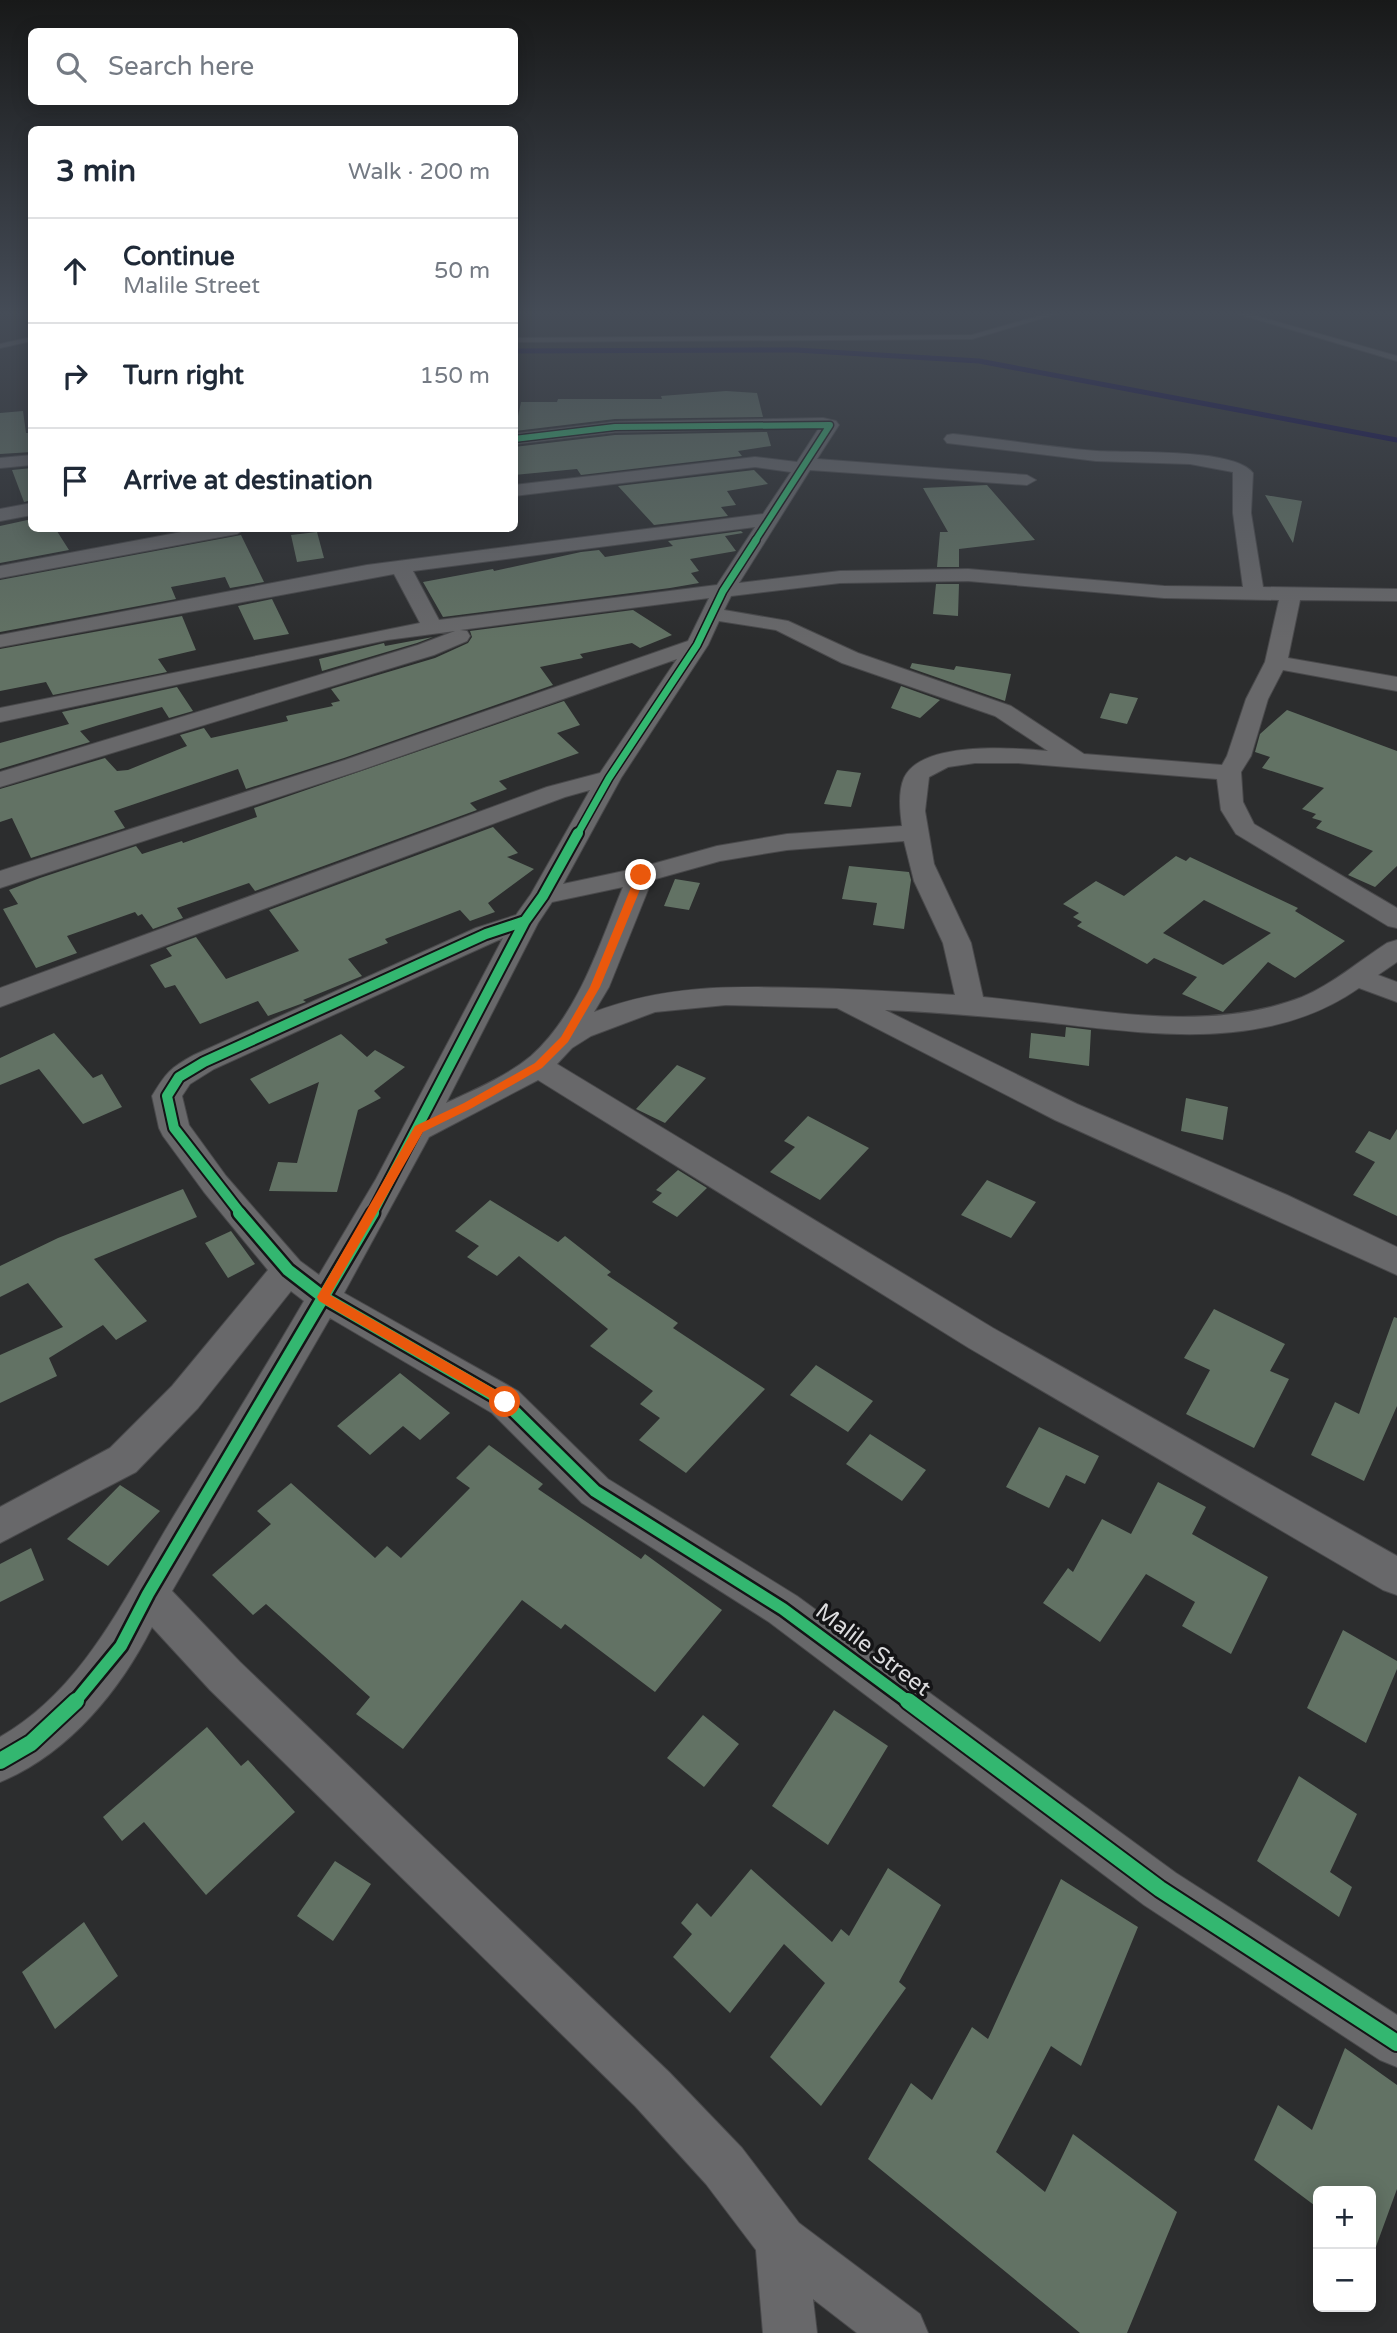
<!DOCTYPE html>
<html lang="en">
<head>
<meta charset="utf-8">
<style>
	:root { --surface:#fff; --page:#f6f6f7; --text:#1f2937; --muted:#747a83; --line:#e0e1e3 }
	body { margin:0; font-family:"Varela Round",sans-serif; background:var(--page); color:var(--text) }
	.controls { position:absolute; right:21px; bottom:21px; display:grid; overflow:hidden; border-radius:10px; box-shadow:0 4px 18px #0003 }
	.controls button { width:63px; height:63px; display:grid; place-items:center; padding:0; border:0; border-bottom:2px solid var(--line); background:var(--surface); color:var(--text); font:35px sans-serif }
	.stop { position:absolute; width:21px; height:21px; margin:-16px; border:5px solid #ea580c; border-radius:50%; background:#fff }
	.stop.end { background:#ea580c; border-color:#fff; box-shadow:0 2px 7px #0008 }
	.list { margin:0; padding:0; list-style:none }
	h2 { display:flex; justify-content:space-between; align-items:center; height:91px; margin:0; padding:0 28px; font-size:30px }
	h2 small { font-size:23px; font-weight:400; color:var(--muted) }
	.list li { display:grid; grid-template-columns:46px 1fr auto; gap:21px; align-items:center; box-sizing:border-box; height:105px; padding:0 28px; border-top:2px solid var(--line) }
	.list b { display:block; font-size:26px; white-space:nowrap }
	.list p { margin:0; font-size:23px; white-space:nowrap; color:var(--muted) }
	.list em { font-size:23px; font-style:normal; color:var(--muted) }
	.icon { flex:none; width:38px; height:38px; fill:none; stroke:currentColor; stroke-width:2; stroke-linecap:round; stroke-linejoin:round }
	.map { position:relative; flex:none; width:1397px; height:2333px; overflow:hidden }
	.search { position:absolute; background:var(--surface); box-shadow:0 4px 18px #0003; left:28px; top:28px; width:490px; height:77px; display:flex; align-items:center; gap:18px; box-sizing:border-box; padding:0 24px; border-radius:10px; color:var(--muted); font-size:26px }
	.panel { position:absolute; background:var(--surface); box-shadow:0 4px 18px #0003; left:28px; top:126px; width:490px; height:406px; border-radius:10px }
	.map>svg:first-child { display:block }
</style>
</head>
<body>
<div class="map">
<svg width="1397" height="2333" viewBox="0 0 1397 2333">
	<rect width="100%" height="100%" fill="#2c2d2e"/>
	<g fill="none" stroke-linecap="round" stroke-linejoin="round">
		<!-- stream -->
		<path stroke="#0a0449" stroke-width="5" d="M514,351L796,350L979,361L1397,440"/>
	</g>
	<!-- building -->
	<path fill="#627264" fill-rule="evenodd" d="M726,391L757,393L763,417L615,419L515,431L521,402H557L558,399H662L661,396Z
		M23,411L26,433H32V452L0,454V413Z
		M767,432L771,446L738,451L742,456L581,475L577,469L514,475V447L615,435Z
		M32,468V500L24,502L12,470Z
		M754,470L768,484L727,491L736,505L721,507L728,516L654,525L618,486Z
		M987,485L1035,540L959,549V567H937L940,532H948L923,488Z
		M1265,495L1302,501L1293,543Z
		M32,519V528H55L69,550L0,563V526Z
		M741,531L743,533L725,536L736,551L690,559L699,571L691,573L699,583L670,588L443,617L423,582L493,569L494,571L581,552L599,550L605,557L673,546L668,541Z
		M317,532L324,558L297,562L291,535Z
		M241,535L264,582L230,588L225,577L171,587L176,599L0,632V580Z
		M936,584H959L958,616L933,614Z
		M272,599L289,634L254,640L238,606Z
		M633,610L672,635L640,648L632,643L580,654L583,658L540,667L553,685L344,758L246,789L238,769L114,811L125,828L31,858L12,818L0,822V789L105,758L117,771L128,770L187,746L180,735L204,728L211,738L288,721L286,716L333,706L331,703L340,701L331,689L435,658L468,643L472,637L470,631Z
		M182,616L196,650L158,659L167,672L53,695L46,682L0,691V649Z
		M433,637L417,643L322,671L319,659L384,643L385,646Z
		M912,663L954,670L956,666L1011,674L1005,701L910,668Z
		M901,686L940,700L920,718L891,708Z
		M177,687L193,711L169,718L162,707L99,725L80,731L90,742L0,769V743L69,724L62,712Z
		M1110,693L1138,698L1127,724L1100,718Z
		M564,701L580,725L557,733L579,753L499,781L507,789L470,803L477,810L255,891L249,883L177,908L183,918L153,929L142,914L138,916L135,912L67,936L77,953L36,968L3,909L18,904L9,890L40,878L136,846L142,854L182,841L183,843L257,817L254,808Z
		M1287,710L1397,751V866L1375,887L1348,875L1373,851L1316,828L1322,821L1312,818L1316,814L1302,809L1324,788L1262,768L1270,757L1255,752L1260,734Z
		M837,770L861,773L851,807L824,804Z
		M493,827L518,853L507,857L534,869L488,903L495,912L470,921L460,910L385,939L388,943L348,959L362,976L303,1000L306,1002L268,1016L258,1001L200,1024L175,985L165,988L150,965L172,956L166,948L196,937L226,979L299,951L269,910Z
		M1176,856L1186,861L1190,857L1298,908L1295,911L1345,941L1295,978L1268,962L1223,1012L1182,994L1197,977L1154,958L1147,964L1077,926L1082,922L1073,917L1079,913L1063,904L1096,881L1124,896ZM1204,900L1271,933L1223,965L1163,933Z
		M849,866L909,872L911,880L904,929L873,925L877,903L842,899Z
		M675,879L700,883L689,910L664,906Z
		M1066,1027L1091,1030L1089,1066L1029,1058L1031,1033L1065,1037Z
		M54,1033L93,1078L102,1074L122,1107L83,1124L39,1069L0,1085V1058Z
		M341,1034L367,1057L375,1050L405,1067L374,1091L381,1098L358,1110L337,1192L269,1191L278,1162L297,1163L319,1082L269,1104L250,1079Z
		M677,1065L706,1078L665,1123L636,1109Z
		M1186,1098L1228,1107L1223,1140L1181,1131Z
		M808,1116L869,1148L820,1200L770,1172L795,1147L784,1141Z
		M1397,1129V1216L1353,1195L1375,1162L1355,1152L1369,1131L1390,1140Z
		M678,1170L707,1188L677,1217L652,1202L662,1193L656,1190Z
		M987,1180L1036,1202L1011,1238L961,1215Z
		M183,1189L197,1217L94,1259L147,1321L116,1340L103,1325L49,1358L57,1376L0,1403V1355L63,1327L28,1283L0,1297V1266L58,1238Z
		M490,1200L558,1242L565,1236L611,1272L607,1275L678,1323L673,1328L765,1389L686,1473L639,1440L660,1418L640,1404L653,1391L590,1346L608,1329L519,1256L497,1276L467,1257L479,1246L455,1231Z
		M231,1231L255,1264L228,1278L205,1243Z
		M1214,1309L1285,1344L1270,1371L1289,1379L1254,1448L1186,1414L1210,1370L1184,1358Z
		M1394,1317L1397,1318V1406L1364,1481L1311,1455L1335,1402L1359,1414Z
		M816,1365L873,1401L848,1432L790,1395Z
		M400,1373L450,1413L420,1440L403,1426L370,1455L337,1426Z
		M1039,1427L1099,1456L1085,1484L1066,1475L1049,1508L1006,1487Z
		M870,1434L926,1470L902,1501L846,1464Z
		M489,1445L543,1484L538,1489L641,1559L645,1554L722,1610L655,1692L565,1624L561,1629L522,1600L403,1749L356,1714L370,1697L266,1604L253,1615L212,1575L271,1524L257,1511L291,1483L375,1558L387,1546L401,1558L470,1488L456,1478Z
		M1158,1482L1206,1507L1192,1534L1268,1577L1231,1654L1182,1626L1195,1602L1146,1574L1100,1642L1043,1603L1068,1568L1073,1572L1102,1519L1131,1534Z
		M120,1485L160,1511L108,1566L67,1539Z
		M31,1548L44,1580L0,1602V1564Z
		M1343,1630L1397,1661V1669L1366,1743L1307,1708Z
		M834,1710L888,1746L828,1845L772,1806Z
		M703,1715L739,1744L704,1787L667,1758Z
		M207,1727L241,1766L248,1760L295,1812L206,1895L144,1822L122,1841L103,1817Z
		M1299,1776L1357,1814L1330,1872L1352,1887L1339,1917L1257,1861Z
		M335,1861L371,1884L333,1941L297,1916Z
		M888,1868L941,1905L899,1982L906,1988L821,2106L770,2057L825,1983L784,1944L730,2013L673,1957L692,1934L681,1923L697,1903L711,1917L751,1869L832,1942L841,1929L849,1936Z
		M1061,1879L1138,1927L1081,2066L1051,2046L996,2152L1045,2192L1073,2134L1177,2212L1127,2333H1080L868,2159L911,2083L932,2100L972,2027L988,2039Z
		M84,1922L118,1976L55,2029L22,1972Z
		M1345,2048L1397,2085V2189L1374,2252H1371V2191H1318V2208L1254,2160L1278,2105L1312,2130Z"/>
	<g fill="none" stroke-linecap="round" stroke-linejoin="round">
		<!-- lane casing -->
		<g stroke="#49494b" stroke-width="2">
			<path id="lane" d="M1049,313H1060L972,339L514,342V338L972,335Z
				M1235,313H1246L1397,356V361Z
				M32,337V341L0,348V344Z"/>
		</g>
		<!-- street casing -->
		<g stroke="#49494b" stroke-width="2">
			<path id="street" d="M823,418L836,421L839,425L817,459L1027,475L1036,480L1027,485L810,470L739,583L840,571L968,569L1164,586L1243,587L1233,513V472L1190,464L1096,461L947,443L944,439L947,435L953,434C1001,439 1049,447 1097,451C1129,453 1235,448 1253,473L1251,513L1263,587L1397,589V601L1300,600L1288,658L1397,677V691L1283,670L1268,699L1251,756L1241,772L1243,802L1254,824L1397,908V928L1388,926L1236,834L1221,810L1217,779L1018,763H975L948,767L929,777L925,811L934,864L971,943L983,997C1086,1007 1202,1036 1302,997C1333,984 1359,961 1387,943L1397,940V962L1378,975L1397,982V1002L1359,988C1266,1053 1149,1034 1044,1022C991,1017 938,1012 885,1010L1077,1104L1287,1195L1397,1247V1275L1055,1120L837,1008L726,1005L655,1012L591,1036L572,1048L557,1064L993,1328L1397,1556V1595L1383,1590L969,1348L538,1080L429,1137L344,1293L518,1391L608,1479L797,1596L1176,1873L1397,2015V2067L1380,2060L1144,1905L769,1622L582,1503L492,1413L330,1318L172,1591L240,1662L669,2072L742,2148L799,2223L920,2314L928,2333H857L813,2299L817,2333H763L756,2250L706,2184L635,2106L210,1690L152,1627C120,1691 68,1754 0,1782V1737C84,1689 124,1598 172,1519C216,1447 261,1375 304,1301L291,1291L198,1408L136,1472L0,1543V1507L110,1448L172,1386L268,1270L204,1192L163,1136L159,1128L152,1096C166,1073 170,1068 194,1055L476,928L516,915L531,894L590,790L565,797L0,1007V988L547,787L600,773L677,659L361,770L0,888V871L345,760L688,641L709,598L460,630L467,631L470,636L467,641L434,655L0,787V772L418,645L455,631L387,640L0,722V708L420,623L394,574L0,647V635L367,565L763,514L791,472L755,467L514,496V485L755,457L797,462L819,428L615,432L514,444V434L615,422ZM755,527L717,585L439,620L413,571ZM968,581L1164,598L1279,600L1265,662L1246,699L1227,756L1222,765L1084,754L1011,706L858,653L788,621L724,610L731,596L840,583ZM719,621L776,630L842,663L995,716L1048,751C1013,748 922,740 904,778C898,792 900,811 902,826L787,834L717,846L638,868L563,884L621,778L708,645ZM904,841L914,881L943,943L955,995C905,992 855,989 805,988C729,986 666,985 594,1012L609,987L652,880L720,861L787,850ZM623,887C599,945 579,1013 531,1056C507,1076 474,1090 446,1103L538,923L552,902ZM503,938L376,1179L319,1275L300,1261L226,1176L189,1125L182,1096L190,1084L214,1069Z
				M32,455V465L0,468V458Z
				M32,503V515L0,521V509Z
				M203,528H246L237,534L0,578V566Z"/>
		</g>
		<!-- lane -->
		<use href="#lane" fill="#68686a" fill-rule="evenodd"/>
		<!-- street -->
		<use href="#street" fill="#68686a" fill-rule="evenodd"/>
		<!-- cycleway-far4 casing -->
		<g stroke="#141416" stroke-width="9">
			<path id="cycleway-far4" d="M514,439L615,427L830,425L755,541"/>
		</g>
		<!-- cycleway-far3 casing -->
		<g stroke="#141416" stroke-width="10">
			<path id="cycleway-far3" d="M577,835L609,778L697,645L723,591L756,540"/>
		</g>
		<!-- cycleway-far2 casing -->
		<g stroke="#141416" stroke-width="14">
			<path id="cycleway-far2" d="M241,1214L174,1128L167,1096L179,1077L204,1062L486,934L525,921
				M372,1214L525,921L543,896L578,833"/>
		</g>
		<!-- cycleway-far1 casing -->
		<g stroke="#141416" stroke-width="17">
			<path id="cycleway-far1" d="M239,1213L288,1270L323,1297L505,1402L595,1491L783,1609L910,1703
				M74,1703L121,1646L148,1594L373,1213"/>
		</g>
		<!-- cycleway casing -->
		<g stroke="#141416" stroke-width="20">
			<path id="cycleway" d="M908,1701L1160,1889L1397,2043
				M0,1761L31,1743L76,1701"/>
		</g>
		<!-- cycleway-far4 -->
		<use href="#cycleway-far4" stroke="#33b770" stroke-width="6"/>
		<!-- cycleway-far3 -->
		<use href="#cycleway-far3" stroke="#33b770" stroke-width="7"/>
		<!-- cycleway-far2 -->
		<use href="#cycleway-far2" stroke="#33b770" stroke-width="10"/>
		<!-- cycleway-far1 -->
		<use href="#cycleway-far1" stroke="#33b770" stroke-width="12"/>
		<!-- cycleway -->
		<use href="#cycleway" stroke="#33b770" stroke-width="16"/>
	</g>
	<!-- sky -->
	<linearGradient id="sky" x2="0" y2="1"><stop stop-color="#181919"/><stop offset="0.49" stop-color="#454c57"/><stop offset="1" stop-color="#454c57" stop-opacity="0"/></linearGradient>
	<rect width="1397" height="639" fill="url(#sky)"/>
	<!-- route -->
	<path fill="#ea580c" d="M641,872L646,875L600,987L568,1042L542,1068L472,1108L423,1132L330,1295L510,1398L512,1402L505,1407L319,1301L317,1297L415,1126L464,1103L535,1063L561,1037L590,987L636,875Z"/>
	<g text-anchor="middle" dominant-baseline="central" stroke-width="7" stroke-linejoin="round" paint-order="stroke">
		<!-- near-street labels -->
		<g font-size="23" fill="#dcdcde" stroke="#141416">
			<text transform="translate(873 1650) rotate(37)">Malile Street</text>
		</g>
	</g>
</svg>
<div class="controls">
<button>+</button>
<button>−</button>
</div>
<div class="stop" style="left:505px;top:1402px"></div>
<div class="stop end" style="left:641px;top:875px"></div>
<div class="search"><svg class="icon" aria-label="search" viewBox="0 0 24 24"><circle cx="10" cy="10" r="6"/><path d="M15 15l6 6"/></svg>Search here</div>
<section class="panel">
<h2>3 min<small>Walk · 200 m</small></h2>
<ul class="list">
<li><svg class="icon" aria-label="ahead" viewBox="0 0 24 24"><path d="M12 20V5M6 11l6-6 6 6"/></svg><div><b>Continue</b><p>Malile Street</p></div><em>50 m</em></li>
<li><svg class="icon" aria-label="right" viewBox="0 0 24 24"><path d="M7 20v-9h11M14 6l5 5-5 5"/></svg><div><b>Turn right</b></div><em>150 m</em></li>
<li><svg class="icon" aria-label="arrive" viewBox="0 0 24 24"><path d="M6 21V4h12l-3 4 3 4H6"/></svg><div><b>Arrive at destination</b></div></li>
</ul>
</section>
</div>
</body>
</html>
